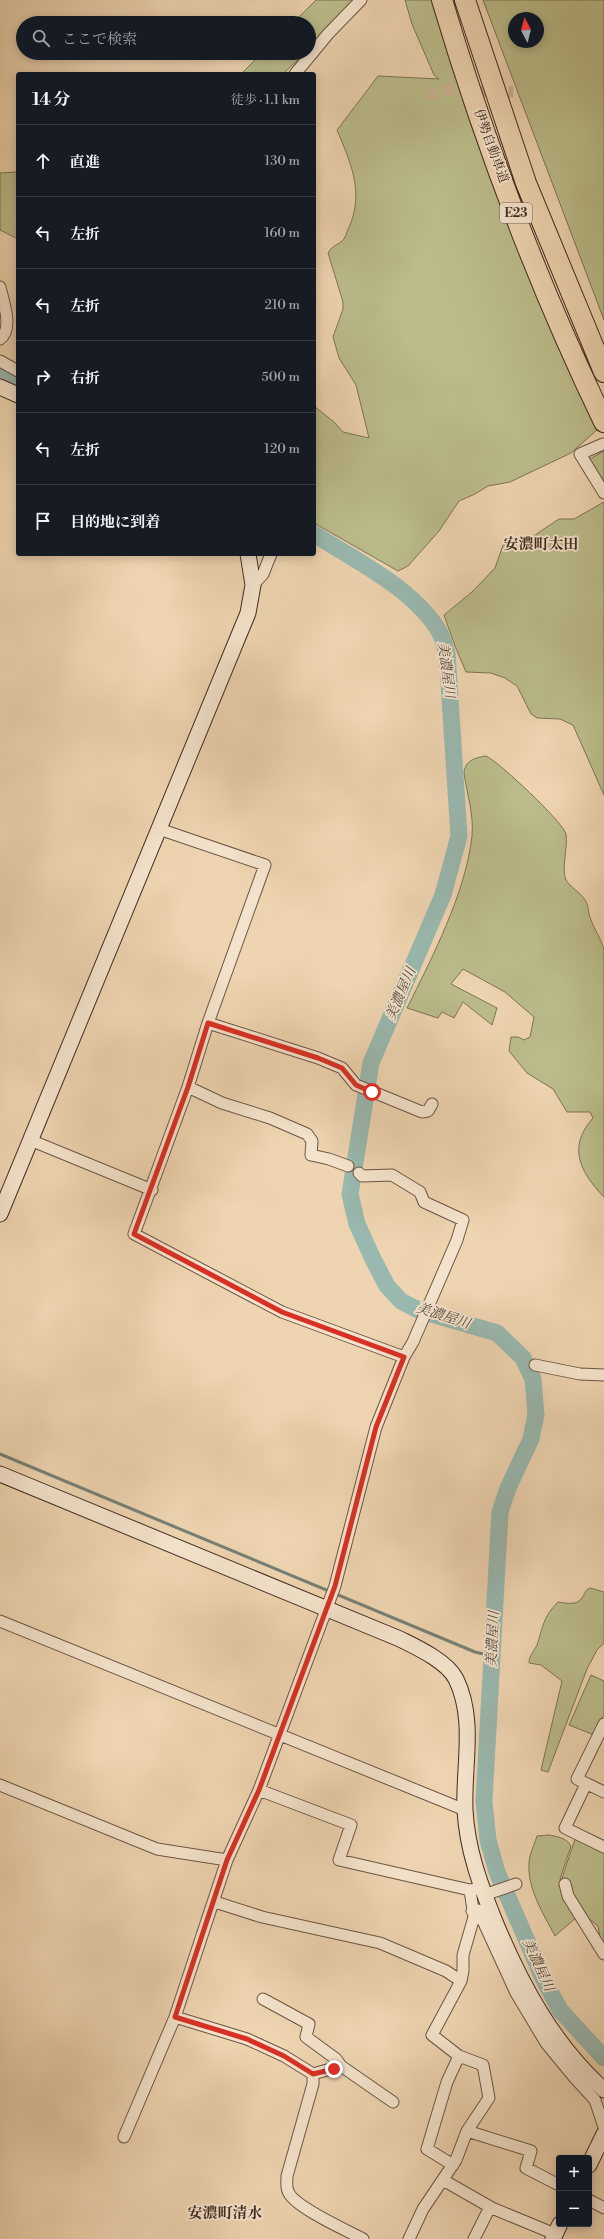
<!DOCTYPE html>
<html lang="ja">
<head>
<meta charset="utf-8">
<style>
	:root { --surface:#171b24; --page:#20242c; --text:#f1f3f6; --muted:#9ea1a6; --line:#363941 }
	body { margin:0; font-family:"Libre Bodoni","Noto Serif JP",serif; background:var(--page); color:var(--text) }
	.controls { position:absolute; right:12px; bottom:12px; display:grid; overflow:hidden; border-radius:4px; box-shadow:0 2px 10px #0003 }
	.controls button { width:36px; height:36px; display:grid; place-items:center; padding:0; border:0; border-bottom:1px solid var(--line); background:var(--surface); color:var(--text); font:20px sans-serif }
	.compass { position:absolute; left:508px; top:12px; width:36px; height:36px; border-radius:50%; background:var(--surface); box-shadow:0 2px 10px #0003; rotate:353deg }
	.stop { position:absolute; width:12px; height:12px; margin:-9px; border:3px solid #d93025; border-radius:50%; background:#fff }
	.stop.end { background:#d93025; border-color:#fff; box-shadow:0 1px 4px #0008 }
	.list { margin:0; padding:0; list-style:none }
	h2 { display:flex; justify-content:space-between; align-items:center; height:52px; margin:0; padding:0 16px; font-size:17px }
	h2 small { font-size:13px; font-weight:400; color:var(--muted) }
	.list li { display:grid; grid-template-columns:26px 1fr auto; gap:12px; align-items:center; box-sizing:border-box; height:72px; padding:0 16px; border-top:1px solid var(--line) }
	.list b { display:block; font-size:15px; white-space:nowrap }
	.list em { font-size:13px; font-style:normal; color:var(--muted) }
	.icon { flex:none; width:22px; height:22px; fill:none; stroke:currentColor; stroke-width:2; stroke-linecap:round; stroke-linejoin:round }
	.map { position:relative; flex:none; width:604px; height:2239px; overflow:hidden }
	.search { position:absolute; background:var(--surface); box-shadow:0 2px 10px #0003; left:16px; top:16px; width:300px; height:44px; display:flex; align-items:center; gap:10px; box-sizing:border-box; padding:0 14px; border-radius:22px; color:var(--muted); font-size:15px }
	.panel { position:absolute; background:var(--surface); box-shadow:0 2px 10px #0003; left:16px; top:72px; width:300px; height:484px; border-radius:4px }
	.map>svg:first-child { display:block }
</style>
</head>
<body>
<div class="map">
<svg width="604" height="2239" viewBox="0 0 604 2239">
	<rect width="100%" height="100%" fill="#eed4b0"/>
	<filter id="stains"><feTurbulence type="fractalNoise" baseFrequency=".005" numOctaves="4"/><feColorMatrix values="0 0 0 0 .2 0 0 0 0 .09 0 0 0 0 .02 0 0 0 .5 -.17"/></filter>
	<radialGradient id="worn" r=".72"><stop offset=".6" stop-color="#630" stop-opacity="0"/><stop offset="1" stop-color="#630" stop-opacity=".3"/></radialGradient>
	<!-- green -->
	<path fill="#bbbc8a" stroke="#7e7455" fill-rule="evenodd" d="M316,0H362L309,50V23H293Z
		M405,0H435L534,285L597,430L571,453L510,482L488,486L475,494L459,501L439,531L408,566L398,571L314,523V406L334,422L343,432L369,438L356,385L339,358L333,337L343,309V302L328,253C332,245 339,245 344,239C346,235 348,229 350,225C364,191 350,161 337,130L378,76L439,79L434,75L412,24Z
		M483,0H604V320ZM514,18H538V42H514Z
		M262,53H305L283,74H241Z
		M18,172V239L0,230V173Z
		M604,451V484L588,460Z
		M604,502V795L573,725L560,719L537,718L531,714L517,686L505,678L491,673L466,672L455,646L444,615L472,592L495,568L503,545L526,541L559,519H574Z
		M486,756C498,761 563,822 566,834C568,848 561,869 566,880C570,887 580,892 585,900C589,905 588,914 591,920C595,931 601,938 604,950V1197C580,1172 567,1147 593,1118L590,1112H567L553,1089L527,1073L509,1051L511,1037H518L524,1040L530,1037L534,1017L505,992L463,969L451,984L497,1008L492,1025L463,1002L454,1018L442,1012L438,1018L407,1008C432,958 466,892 472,836C474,814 467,794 464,773C464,770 465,767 467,764C471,759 479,757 486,756Z
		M590,1588L604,1592V1643L597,1650L587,1669L548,1772L541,1770L562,1681L541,1665L529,1663C529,1656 534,1651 537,1645C543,1627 543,1617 558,1602C566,1603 577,1606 582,1598C585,1594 585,1590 590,1588Z
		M591,1675L604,1681V1714L594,1735L569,1725Z
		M548,1835C556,1836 567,1838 571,1846L560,1879L577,1917L555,1936C543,1913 524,1884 530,1856C532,1849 535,1842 537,1836Z
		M575,1839L604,1852V1944L600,1937L598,1926C580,1912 572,1904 568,1881L562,1878Z"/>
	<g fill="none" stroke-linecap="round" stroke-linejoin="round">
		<!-- stream -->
		<path stroke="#768076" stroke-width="3" d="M0,1454L475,1652L492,1656"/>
		<!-- river -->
		<path stroke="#99b8af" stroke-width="17" d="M0,374L18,383
			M314,534C355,560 416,590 440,633C443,639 445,647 447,653L459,836L443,895L371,1063L350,1194L357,1224L373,1259L387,1286L401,1301L418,1310L497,1333L523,1358L533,1379L536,1415L531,1439L508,1488L500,1512L484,1801L488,1840L497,1872L544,1980L560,2010L604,2058"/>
		<!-- street-tunnel -->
		<path stroke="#cbb293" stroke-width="11" stroke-dasharray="11 5.5" stroke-linecap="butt" d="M427,96L446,90L513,92"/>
		<!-- street casing -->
		<g stroke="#6c5544" stroke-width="13">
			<path id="street" d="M295,74L328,34L361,0
				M0,287C3,301 14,329 0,339
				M0,361L18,371
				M603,444L580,454L604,493
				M253,585L263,574L271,554
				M159,829L265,865L208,1023L188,1087L134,1234L282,1312L404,1357
				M208,1023L318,1058L342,1068L356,1085L422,1112L428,1111L432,1104
				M188,1087L222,1103L270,1118L307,1134L312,1141L311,1155L329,1159L348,1166
				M30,1140L152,1190
				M535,1365L580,1374L604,1375
				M0,1621L465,1810
				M604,1724L577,1779L604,1792
				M586,1784L565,1828L604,1847
				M0,1785L157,1849L227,1860
				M259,1790L351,1825L339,1860L470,1890L477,1889
				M565,1884L568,1896L604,1954
				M484,1895L516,1884
				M215,1902L262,1917L380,1943L446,1971L461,1981
				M472,1911L478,1910L516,1993L546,2043L574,2077L595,2100L604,2127
				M263,1999L309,2024L306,2037L336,2059L341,2066L393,2102
				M175,2017L247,2039L284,2056L313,2074V2084L287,2176C287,2181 286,2187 288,2191C292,2206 348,2231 363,2239
				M313,2074L341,2066
				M467,2131L531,2151L526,2168L559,2185
				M124,2137L175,2017L227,1860L259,1790L335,1586L376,1427L404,1357L413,1342L457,1240L463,1220L424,1202L420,1192L392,1175L362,1176L359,1173
				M453,2165L427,2149L447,2082L459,2056
				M443,2180L492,2208L555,2234
				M589,2200L604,2208
				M409,2239L423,2209L456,2160L467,2131L489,2098L483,2065L459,2056L432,2035L461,1981L463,1971V1955L474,1917L470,1890
				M474,2239L490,2207"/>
		</g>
		<!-- secondary casing -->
		<g stroke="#412b20" stroke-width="17">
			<path id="secondary" d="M0,387L18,395
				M0,1214L248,613L253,585L248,554
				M0,1474L400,1639C416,1647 447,1661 456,1679C476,1720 463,1767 465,1810C467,1850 481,1887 496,1924C522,1986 553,2044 604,2090
				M589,2165L604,2134
				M553,2239L560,2224"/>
		</g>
		<!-- highway casing -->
		<g stroke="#412b20" stroke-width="22">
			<path id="highway" d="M442,0C484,141 540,289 604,422
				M465,0L526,183L604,372"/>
		</g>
		<!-- street -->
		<use href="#street" stroke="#f4e3cc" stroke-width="11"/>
		<!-- secondary -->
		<use href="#secondary" stroke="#f4e3cc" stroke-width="15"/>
		<!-- highway -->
		<use href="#highway" stroke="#eed4b0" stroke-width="20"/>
	</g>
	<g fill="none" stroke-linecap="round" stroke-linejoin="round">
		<!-- route -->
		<path stroke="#d93025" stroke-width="5" d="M334,2069L313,2074L284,2056L247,2039L175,2017L227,1860L259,1790L335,1586L376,1427L404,1357L282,1312L134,1234L188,1087L208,1023L318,1058L342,1068L356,1085L372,1092"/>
	</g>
	<g text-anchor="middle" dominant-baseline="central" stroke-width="3.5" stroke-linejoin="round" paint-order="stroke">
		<!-- shield labels -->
		<rect fill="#f4e3cc" stroke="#776254" stroke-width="1" x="500" y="203" width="32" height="20" rx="3"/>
		<g font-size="12" font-weight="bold" fill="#412b20">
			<text x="516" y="213">E23</text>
		</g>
		<!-- street labels -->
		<g font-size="13" fill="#412b20" stroke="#f4e3cc">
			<text transform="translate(491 146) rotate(70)">伊勢自動車道</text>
		</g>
		<!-- water labels -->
		<g font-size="14" font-style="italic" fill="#53473d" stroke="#f4e3cc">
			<text transform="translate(446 670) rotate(83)">美濃屋川</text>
			<text transform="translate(401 994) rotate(-67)">美濃屋川</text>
			<text transform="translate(443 1316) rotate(18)">美濃屋川</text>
			<text transform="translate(493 1639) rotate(-87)">美濃屋川</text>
			<text transform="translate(538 1965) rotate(65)">美濃屋川</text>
		</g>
		<!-- quarter labels -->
		<g font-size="15" font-weight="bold" fill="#412b20" stroke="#f4e3cc">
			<text x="541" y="544">安濃町太田</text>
			<text x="225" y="2213">安濃町清水</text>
		</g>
	</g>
	<rect width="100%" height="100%" filter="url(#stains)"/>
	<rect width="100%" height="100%" fill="url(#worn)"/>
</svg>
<div class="controls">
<button>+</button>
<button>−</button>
</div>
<svg class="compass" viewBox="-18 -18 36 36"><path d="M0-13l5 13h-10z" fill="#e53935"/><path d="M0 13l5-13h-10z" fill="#9ea1a6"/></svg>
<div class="stop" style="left:372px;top:1092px"></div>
<div class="stop end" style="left:334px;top:2069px"></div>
<div class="search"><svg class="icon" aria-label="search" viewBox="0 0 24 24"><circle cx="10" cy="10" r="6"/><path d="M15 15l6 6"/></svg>ここで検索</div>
<section class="panel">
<h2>14 分<small>徒歩 · 1.1 km</small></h2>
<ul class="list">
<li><svg class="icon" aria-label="ahead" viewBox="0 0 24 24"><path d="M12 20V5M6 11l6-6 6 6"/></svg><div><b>直進</b></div><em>130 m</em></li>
<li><svg class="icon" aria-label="left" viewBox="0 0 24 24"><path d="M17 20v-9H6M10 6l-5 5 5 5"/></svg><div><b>左折</b></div><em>160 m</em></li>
<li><svg class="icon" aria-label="left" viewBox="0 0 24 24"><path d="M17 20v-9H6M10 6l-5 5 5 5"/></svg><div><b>左折</b></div><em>210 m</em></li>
<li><svg class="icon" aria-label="right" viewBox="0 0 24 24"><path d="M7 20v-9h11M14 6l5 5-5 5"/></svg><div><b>右折</b></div><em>500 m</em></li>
<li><svg class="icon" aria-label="left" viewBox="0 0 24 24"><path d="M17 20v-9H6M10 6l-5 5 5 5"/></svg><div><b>左折</b></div><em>120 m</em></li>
<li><svg class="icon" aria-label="arrive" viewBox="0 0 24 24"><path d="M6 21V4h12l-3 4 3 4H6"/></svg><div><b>目的地に到着</b></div></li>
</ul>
</section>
</div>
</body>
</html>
